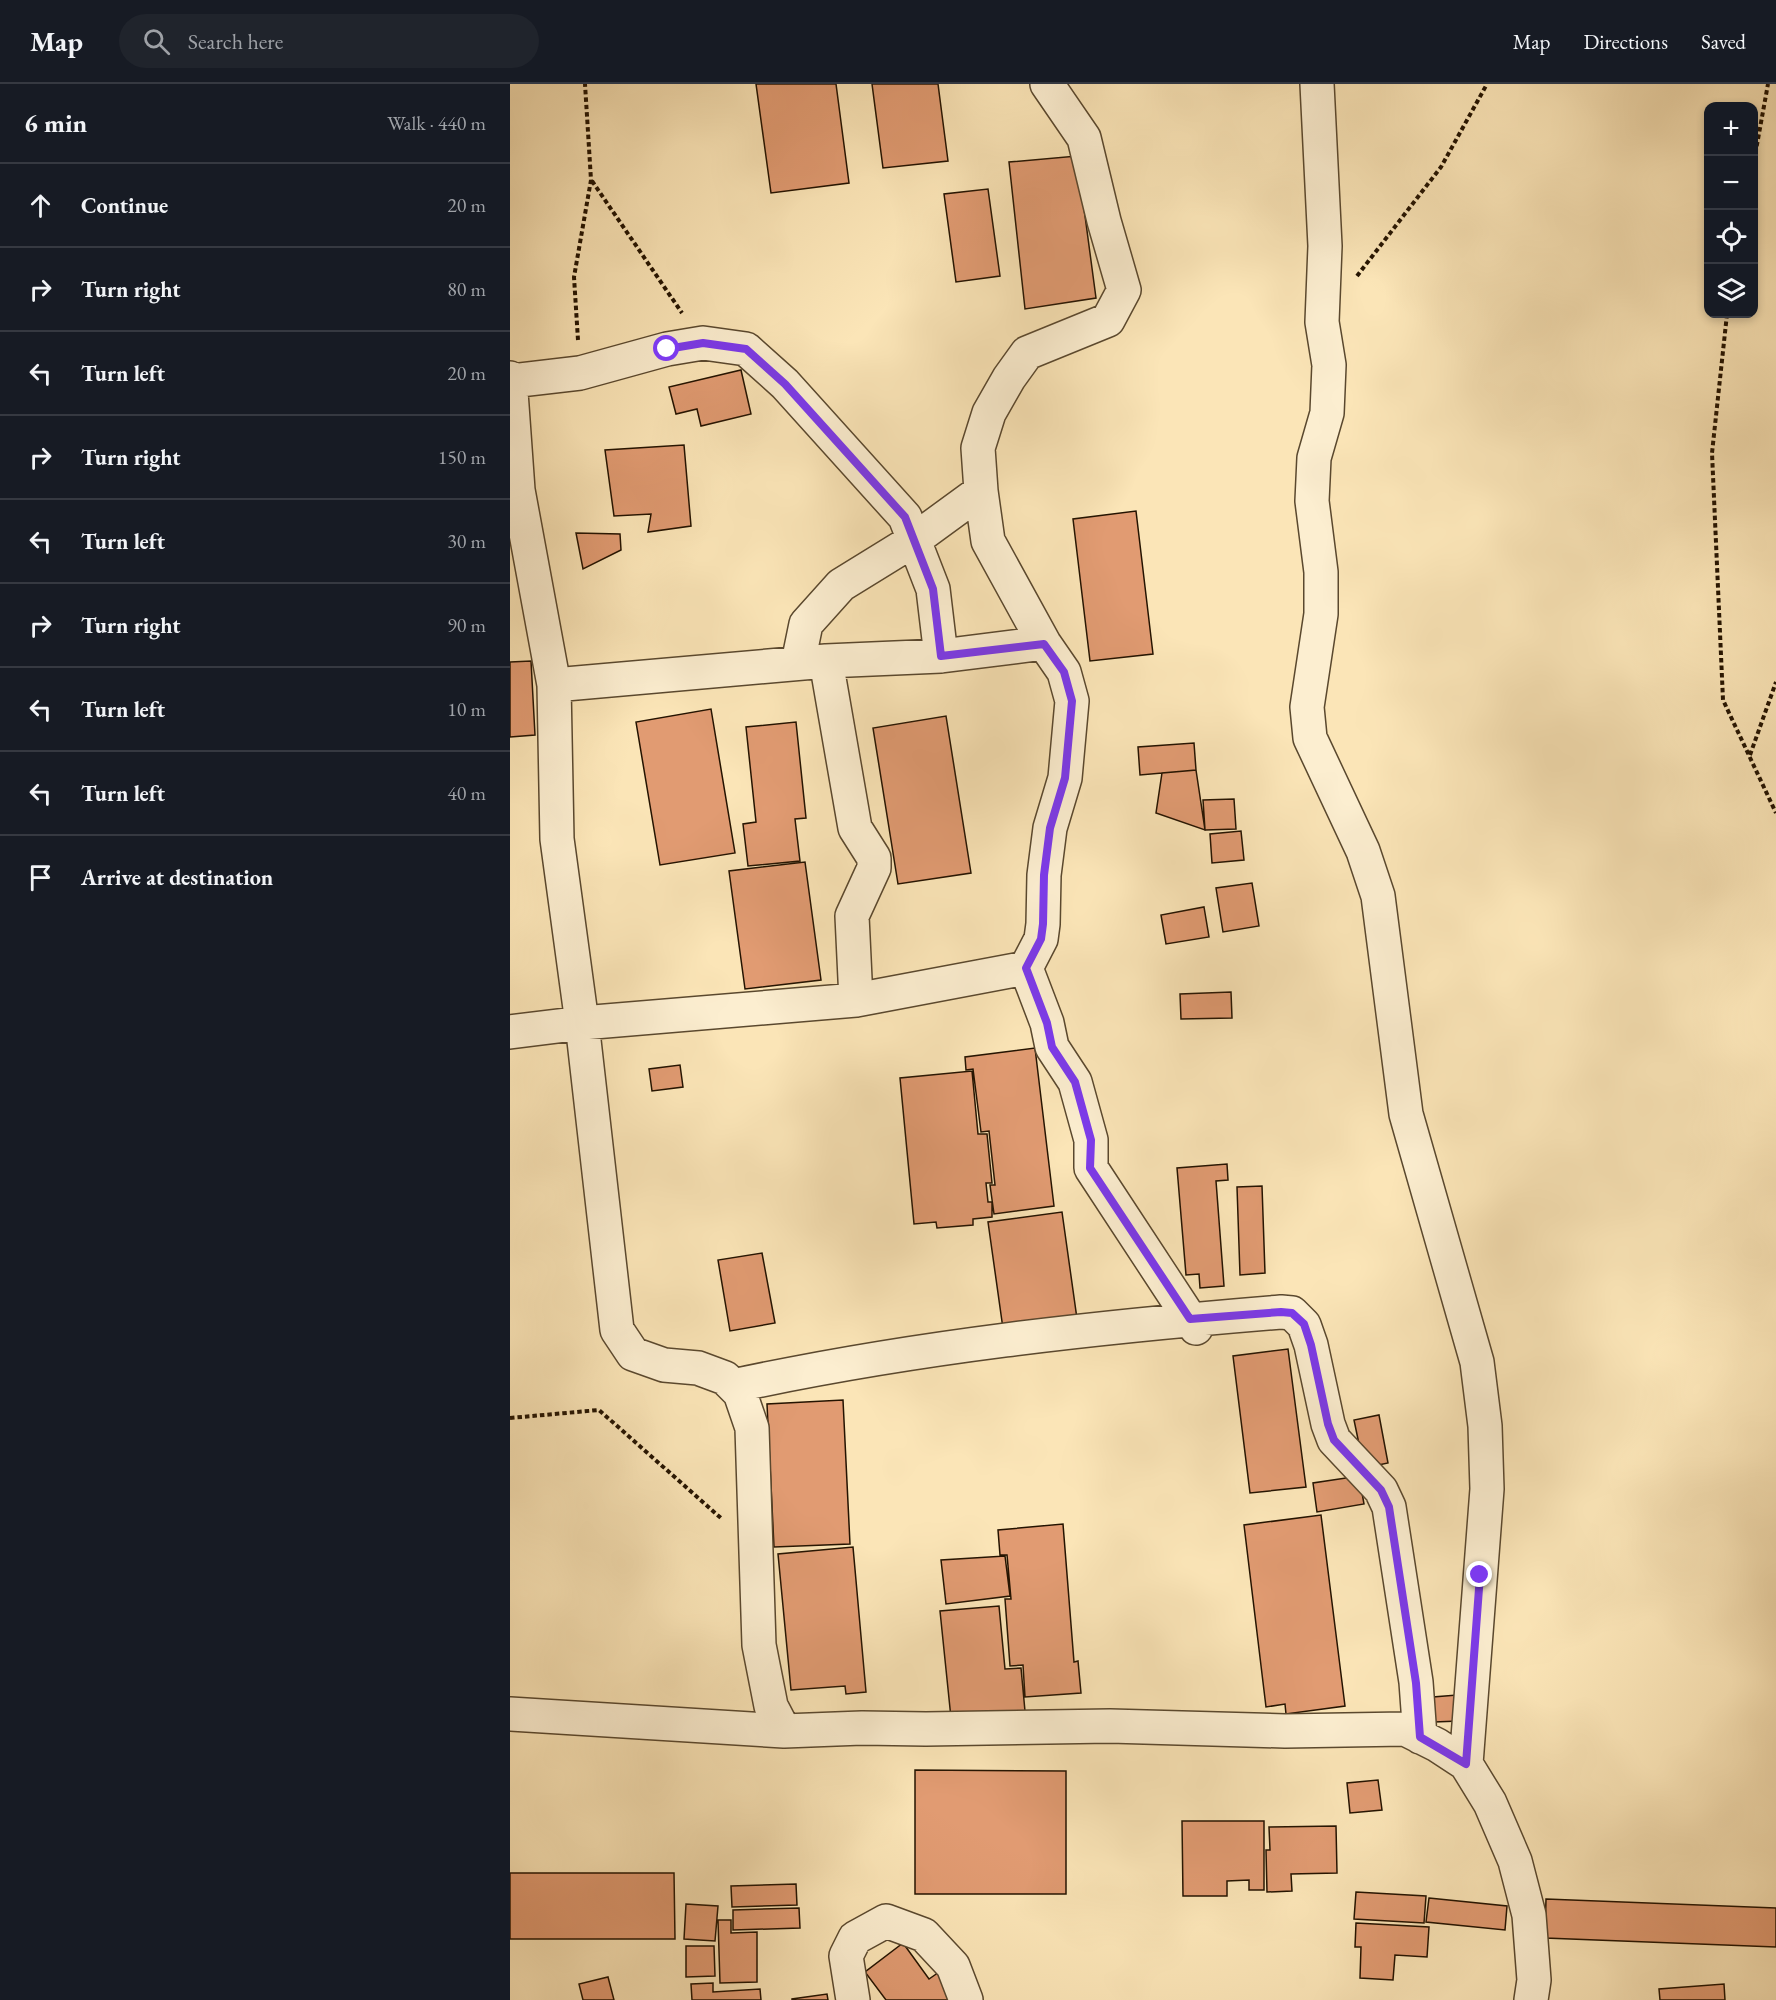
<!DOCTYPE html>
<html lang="en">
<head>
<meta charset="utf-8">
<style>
	:root { --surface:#171b24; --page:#20242c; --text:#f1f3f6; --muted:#9ea1a6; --line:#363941 }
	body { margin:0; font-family:"EB Garamond",serif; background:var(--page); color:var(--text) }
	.controls { position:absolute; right:18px; top:18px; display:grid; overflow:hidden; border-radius:12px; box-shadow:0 3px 9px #0003 }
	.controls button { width:54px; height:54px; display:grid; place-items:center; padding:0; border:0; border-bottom:2px solid var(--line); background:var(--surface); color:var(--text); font:30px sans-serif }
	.stop { position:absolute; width:18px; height:18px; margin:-14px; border:4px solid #7c3aed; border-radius:50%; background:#fff }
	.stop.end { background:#7c3aed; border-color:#fff; box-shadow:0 2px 6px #0008 }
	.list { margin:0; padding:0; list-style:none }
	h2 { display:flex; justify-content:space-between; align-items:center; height:78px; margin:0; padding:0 24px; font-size:26px }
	h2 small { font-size:20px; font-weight:400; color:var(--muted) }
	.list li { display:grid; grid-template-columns:39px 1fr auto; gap:18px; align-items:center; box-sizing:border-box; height:84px; padding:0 24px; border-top:2px solid var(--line) }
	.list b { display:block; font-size:22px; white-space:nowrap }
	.list em { font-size:20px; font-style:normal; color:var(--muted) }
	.icon { flex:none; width:33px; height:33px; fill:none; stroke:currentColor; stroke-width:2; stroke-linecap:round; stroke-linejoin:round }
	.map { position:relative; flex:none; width:1266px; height:1916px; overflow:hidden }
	header { display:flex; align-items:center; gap:36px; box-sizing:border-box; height:84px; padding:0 30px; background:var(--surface); border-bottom:2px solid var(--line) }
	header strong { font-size:28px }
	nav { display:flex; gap:33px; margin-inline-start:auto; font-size:21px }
	.search { width:420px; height:54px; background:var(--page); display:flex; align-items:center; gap:15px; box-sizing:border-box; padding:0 21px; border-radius:33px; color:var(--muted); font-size:22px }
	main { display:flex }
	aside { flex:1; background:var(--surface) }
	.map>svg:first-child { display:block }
</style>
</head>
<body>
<header>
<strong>Map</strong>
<div class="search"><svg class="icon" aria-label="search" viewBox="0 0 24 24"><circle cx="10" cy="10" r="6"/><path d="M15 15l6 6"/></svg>Search here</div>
<nav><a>Map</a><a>Directions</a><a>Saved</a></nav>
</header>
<main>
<aside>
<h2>6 min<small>Walk · 440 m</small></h2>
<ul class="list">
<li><svg class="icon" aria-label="ahead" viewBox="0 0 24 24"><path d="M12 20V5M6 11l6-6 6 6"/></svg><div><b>Continue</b></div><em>20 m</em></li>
<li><svg class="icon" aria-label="right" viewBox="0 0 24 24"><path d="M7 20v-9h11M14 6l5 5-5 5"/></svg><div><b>Turn right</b></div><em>80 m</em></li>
<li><svg class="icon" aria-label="left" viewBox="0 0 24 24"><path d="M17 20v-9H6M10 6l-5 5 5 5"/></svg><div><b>Turn left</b></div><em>20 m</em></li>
<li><svg class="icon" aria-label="right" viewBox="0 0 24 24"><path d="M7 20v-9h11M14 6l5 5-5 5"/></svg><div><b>Turn right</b></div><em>150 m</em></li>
<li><svg class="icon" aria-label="left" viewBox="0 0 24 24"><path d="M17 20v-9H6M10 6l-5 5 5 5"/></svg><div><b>Turn left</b></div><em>30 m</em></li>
<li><svg class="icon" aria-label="right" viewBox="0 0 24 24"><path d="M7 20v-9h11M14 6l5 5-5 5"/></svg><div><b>Turn right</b></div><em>90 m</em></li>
<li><svg class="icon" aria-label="left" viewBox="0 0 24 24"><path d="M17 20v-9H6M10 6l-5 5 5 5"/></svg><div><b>Turn left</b></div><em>10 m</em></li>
<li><svg class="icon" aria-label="left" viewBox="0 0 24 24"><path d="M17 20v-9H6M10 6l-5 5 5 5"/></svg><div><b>Turn left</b></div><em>40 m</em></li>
<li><svg class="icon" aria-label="arrive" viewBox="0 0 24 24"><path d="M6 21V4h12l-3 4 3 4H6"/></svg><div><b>Arrive at destination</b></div></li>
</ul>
</aside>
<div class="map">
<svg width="1266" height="1916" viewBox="0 0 1266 1916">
	<rect width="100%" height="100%" fill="#fbe5b7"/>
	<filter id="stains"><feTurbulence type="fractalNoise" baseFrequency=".00333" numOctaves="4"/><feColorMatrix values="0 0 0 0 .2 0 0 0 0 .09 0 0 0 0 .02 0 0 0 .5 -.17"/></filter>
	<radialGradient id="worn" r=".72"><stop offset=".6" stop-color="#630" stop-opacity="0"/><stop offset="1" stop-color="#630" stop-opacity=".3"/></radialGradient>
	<!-- building -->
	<path fill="#e19b72" stroke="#241300" stroke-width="1.5" d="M246,0H326L339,99L261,109Z
		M362,0H428L438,77L373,84Z
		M567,72L586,214L515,225L499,78Z
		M478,105L490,192L446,198L434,110Z
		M231,286L241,330L191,342L187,325L166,330L159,303Z
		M174,361L181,442L138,448L141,430L104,432L95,366Z
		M626,427L643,570L580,577L563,435Z
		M66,449L110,450L111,466L73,485Z
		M21,577L25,651L0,653V578Z
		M201,625L225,769L150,781L126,638Z
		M436,632L461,789L388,800L363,644Z
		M286,638L296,734L285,735L290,777L238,782L233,740L246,738L236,643Z
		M684,659L686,686L630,691L628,663Z
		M686,686L695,746L646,729L652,689Z
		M724,715L726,745L695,746L693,716Z
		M731,747L734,776L702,779L700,750Z
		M295,778L311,896L235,905L219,787Z
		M742,799L749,842L713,848L706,804Z
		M694,823L699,853L656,860L651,831Z
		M721,908L722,934L671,935L670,910Z
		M525,964L544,1122L484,1130L480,1101H485L479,1047L471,1048L463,985L456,986L455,973Z
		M170,981L173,1003L142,1007L139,985Z
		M462,987L468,1050H477L482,1099H476L478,1118H482V1133L463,1135V1141L427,1144L426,1138L404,1140L390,994Z
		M717,1080L718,1096L706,1097L714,1202L690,1204L689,1190L676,1191L667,1084Z
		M752,1102L755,1189L730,1191L727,1103Z
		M552,1128L570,1256L496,1266L478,1138Z
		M252,1169L265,1239L220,1247L208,1176Z
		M778,1265L796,1403L740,1409L723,1272Z
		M333,1316L340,1460L264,1463L257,1320Z
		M869,1331L878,1379L854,1384L844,1336Z
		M849,1392L854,1420L807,1428L803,1399Z
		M811,1431L835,1622L776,1630L775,1620L756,1623L734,1441Z
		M553,1440L564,1578L568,1577L571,1609L515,1613L513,1581L500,1582L495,1515H501L497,1471H490L488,1446Z
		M343,1463L356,1608L336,1610L335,1602L281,1606L268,1470Z
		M495,1472L500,1512L436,1520L431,1476Z
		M489,1522L495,1585L511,1584L516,1638L441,1634L430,1527Z
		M947,1611L949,1637L924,1638L923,1613Z
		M405,1686L556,1687V1810H405Z
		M868,1696L872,1726L840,1729L837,1699Z
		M672,1737H754V1806H739V1796L717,1797V1812H673Z
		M826,1742L827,1789L781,1790L782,1807L757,1808L756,1766H760L759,1743Z
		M0,1789H164L165,1855H0Z
		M286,1800L287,1821L222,1823L221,1802Z
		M846,1808L916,1812L914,1839L844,1835Z
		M919,1814L997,1822L995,1846L916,1838Z
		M1036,1815L1266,1824V1863L1035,1854Z
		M176,1820L208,1822L205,1857L174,1855Z
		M289,1824L290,1844L223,1846V1826Z
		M208,1836H221V1849L247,1848V1898L210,1899Z
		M846,1839L919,1843L917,1873L885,1871L883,1896L850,1894L851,1863H845Z
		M393,1859L419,1895L432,1886L447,1916H376L355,1888Z
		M176,1862H204L205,1892L176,1893Z
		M98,1893L104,1916H73L69,1900Z
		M203,1899V1908L250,1905L251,1916H182L181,1900Z
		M1214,1900L1215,1916H1150L1149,1905Z
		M317,1910L318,1916H282V1915Z"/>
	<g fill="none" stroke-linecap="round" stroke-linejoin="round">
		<!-- minor casing -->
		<g stroke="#5a482e" stroke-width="36">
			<path id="minor" d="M537,0L574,54L594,137L614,206L598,236L517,269L499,294L479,329L468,364L471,407L478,457L534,559L554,588L562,617L555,694L540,744L534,791L533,840L531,855L516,884L537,939L542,963L565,998L581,1056V1084L686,1244
				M807,0L815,162L812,238L819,281L817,329L804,374L802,417L811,488V530L797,623L800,654L853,767L868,812L896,1030L967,1278L975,1342L977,1405L956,1680
				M0,294L8,406L44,601L47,755L72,939L107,1246L123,1270L154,1281L188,1284L215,1294L230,1309L242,1344L249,1561L261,1622L274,1647L352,1644L416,1645L600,1642L775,1647L895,1645L927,1661L956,1680L980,1719L1005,1777L1019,1831L1024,1896L1021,1916
				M1,297L70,289L157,265L193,259L236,265L275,300L395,433L423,505L431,572
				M316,577L345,744L364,774V784L342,832L346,916
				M288,579L296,540L331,501L404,456L471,407
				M44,601L316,577L431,572L534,559
				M0,948L72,939L346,916L516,884
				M223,1302C403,1263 587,1243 771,1228L782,1229L794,1241L801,1261L818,1340L824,1356L871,1406L879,1423L906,1598L910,1653
				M0,1630L274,1647
				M343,1916L336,1872L345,1854L376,1837L414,1851L443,1882L456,1916"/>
		</g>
		<!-- path -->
		<path stroke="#241300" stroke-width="4" stroke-dasharray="4.5 3" stroke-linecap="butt" d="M1244,77L1258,0
			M82,97L172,229
			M847,192L931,83L977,0
			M1217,230L1202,369L1213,616L1266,729
			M68,256L64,193L81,96L75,0
			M1240,671L1266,598
			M0,1334L89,1326L212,1435"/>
		<!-- minor -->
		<use href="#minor" stroke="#fceed0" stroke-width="33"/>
	</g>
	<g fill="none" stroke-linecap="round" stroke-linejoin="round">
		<!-- route -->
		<path stroke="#7c3aed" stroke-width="8" d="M157,265L193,259L236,265L275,300L395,433L423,505L431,572L534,560L554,588L562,617L555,694L540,744L534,791L533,840L531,855L516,884L537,939L542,963L565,998L581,1056L580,1084L680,1235L771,1228L782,1229L794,1240L801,1261L818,1340L824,1356L871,1406L879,1423L906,1599L910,1653L956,1680L970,1491"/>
	</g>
	<rect width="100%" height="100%" filter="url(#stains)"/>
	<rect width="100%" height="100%" fill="url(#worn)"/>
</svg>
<div class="controls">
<button>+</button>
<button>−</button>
<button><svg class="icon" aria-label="locate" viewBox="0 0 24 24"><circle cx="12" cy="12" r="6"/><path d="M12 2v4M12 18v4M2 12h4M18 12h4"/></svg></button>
<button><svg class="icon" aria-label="layers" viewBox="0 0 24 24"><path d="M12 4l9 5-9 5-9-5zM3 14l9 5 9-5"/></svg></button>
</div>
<div class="stop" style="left:157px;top:265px"></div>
<div class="stop end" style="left:970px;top:1491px"></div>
</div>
</main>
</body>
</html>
